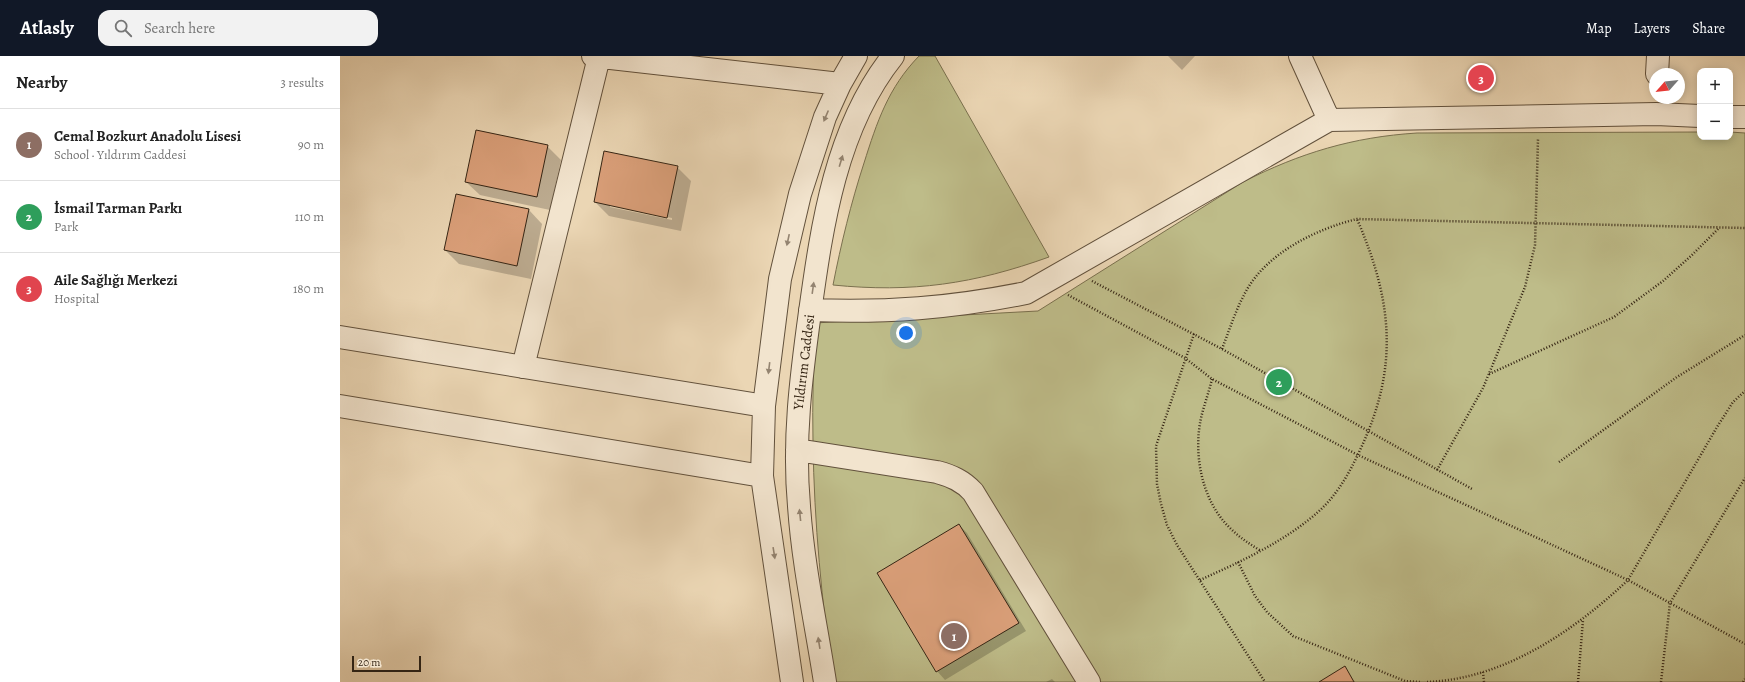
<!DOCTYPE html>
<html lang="en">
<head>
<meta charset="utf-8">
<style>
	:root { --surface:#fff; --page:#f2f2f2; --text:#222; --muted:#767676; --line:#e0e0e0; --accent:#111827 }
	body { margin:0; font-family:Alegreya,serif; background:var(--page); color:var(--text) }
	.controls { position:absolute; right:12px; top:12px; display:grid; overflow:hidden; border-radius:8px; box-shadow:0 2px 10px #0003 }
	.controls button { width:36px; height:36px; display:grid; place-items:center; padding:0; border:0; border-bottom:1px solid var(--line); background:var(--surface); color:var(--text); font:20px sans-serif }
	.compass { position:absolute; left:1309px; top:12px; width:36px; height:36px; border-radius:50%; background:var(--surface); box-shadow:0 2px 10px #0003; rotate:243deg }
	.scale { position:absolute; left:12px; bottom:10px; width:69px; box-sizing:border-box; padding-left:4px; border:2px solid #352514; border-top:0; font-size:11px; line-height:14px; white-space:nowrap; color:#352514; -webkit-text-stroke:3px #f2e4ce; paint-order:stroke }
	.you { position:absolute; left:566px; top:277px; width:14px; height:14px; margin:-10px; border:3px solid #fff; border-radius:50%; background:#1a73e8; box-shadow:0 0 0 6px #1a73e833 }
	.badge { display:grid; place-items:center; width:26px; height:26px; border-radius:50%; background:var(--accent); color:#fff; font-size:13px; font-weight:700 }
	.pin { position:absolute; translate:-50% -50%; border:2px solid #fff; box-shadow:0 1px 4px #0006 }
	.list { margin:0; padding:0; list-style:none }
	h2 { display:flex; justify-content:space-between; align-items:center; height:52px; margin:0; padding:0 16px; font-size:17px }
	h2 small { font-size:13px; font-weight:400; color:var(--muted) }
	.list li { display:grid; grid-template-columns:26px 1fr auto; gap:12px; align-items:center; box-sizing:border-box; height:72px; padding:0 16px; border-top:1px solid var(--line) }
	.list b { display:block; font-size:15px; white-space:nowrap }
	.list p { margin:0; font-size:13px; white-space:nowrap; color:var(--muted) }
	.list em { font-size:13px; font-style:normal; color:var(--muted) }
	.icon { flex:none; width:22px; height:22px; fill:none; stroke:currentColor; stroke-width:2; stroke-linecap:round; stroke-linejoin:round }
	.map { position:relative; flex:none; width:1405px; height:626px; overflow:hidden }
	header { display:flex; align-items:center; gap:24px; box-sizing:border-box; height:56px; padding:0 20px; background:var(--accent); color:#fff }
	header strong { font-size:19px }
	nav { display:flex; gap:22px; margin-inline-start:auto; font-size:14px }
	.search { width:280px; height:36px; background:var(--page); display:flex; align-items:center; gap:10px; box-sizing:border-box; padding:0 14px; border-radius:12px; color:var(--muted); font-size:15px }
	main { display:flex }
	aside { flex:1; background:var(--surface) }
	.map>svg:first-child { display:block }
</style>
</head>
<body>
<header>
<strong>Atlasly</strong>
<div class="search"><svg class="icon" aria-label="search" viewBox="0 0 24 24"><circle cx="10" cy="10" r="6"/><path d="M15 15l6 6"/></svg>Search here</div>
<nav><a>Map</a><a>Layers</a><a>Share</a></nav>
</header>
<main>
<aside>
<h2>Nearby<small>3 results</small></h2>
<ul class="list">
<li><span class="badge" style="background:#8d6e63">1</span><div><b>Cemal Bozkurt Anadolu Lisesi</b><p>School · Yıldırım Caddesi</p></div><em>90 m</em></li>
<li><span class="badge" style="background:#2e9e5b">2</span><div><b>İsmail Tarman Parkı</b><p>Park</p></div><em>110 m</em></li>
<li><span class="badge" style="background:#e0444e">3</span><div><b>Aile Sağlığı Merkezi</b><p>Hospital</p></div><em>180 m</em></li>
</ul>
</aside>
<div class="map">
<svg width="1405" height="626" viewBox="0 0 1405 626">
	<rect width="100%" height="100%" fill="#ebd6b4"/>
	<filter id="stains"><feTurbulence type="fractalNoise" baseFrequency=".005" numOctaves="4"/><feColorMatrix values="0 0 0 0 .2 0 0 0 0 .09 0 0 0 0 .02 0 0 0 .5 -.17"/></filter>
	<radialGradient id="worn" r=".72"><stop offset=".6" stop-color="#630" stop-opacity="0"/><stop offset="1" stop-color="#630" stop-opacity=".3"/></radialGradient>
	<!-- green -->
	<path fill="#bebc89" stroke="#7a704e" d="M579,0H595L709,201C634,228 572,237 493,229C501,188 511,147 524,107C537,66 548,32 579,0Z
		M1360,76V81H1390V76L1405,77V626H493C482,546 474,467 473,386C472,347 474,307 474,267L698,255L903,126C960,97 1013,81 1077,77Z"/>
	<!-- shadow -->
	<path fill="#0003" fill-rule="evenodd" d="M828,0H855L842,14Z
		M207,90L221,104L210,154L140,139L126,126Z
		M337,111L351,125L341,175L269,160L255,146ZM270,149L332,162V164L270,151Z
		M189,154L202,168L191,223L119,208L105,194Z
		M619,469L627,477L686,575L605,624L597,615L538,517Z
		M1005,612L1015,626H981Z
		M712,623L715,626H706Z"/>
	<!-- building -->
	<path fill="#da9f79" stroke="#352514" d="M136,74L208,89L197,141L125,126Z
		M264,95L338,110L327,162L254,146Z
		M116,138L189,153L177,210L104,194Z
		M619,468L679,567L596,616L537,517Z
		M1005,610L1014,626H979Z"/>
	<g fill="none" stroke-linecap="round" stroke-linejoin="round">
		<!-- minor casing -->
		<g stroke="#62513c" stroke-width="24">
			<path id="minor" d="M253,0L500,28
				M960,0L989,64
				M1317,18L1318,0
				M1390,61H1405
				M470,254C546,257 612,252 686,237L989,64L1316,58L1360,60
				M0,281L424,350
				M183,311L259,1
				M0,350L422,420
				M457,394L597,416C612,420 623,425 633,436L749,626
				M452,626L422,420L424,350L440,223L460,138L485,61L500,28L516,0
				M485,626C476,568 463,509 459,450C453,384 461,321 470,256C482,169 496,71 553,0"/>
		</g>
		<!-- path -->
		<path stroke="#352514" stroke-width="2.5" stroke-dasharray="1 2" stroke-linecap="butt" d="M752,225L882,293L1132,433
			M728,239L845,302L872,323L1018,399L1288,524L1405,588
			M854,278L816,390L817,428L821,448L827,469L837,489L925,626
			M882,293C889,275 895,256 904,239C924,198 976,173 1017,163L1405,172
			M1149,318L1274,261L1323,225L1352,199L1379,172
			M872,323C869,336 864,349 861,362C853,399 862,446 891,473C900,482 910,488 921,495
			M1219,406L1337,321L1405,279
			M1097,414L1143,332L1185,231L1195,189L1198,83
			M898,506L915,540L927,556L953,580L1065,625L1080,626
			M860,524C900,506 944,486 978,456C997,439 1009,418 1020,394C1059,312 1053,246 1017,163
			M1143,616L1144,626
			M1087,626C1164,623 1234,575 1288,524L1377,371L1393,346L1405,335
			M1238,626L1243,564
			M1321,626L1330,547L1405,422
			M1403,626L1405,623"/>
		<!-- minor -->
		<use href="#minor" stroke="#f2e4ce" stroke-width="22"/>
	</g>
	<!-- one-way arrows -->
	<defs><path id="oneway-solid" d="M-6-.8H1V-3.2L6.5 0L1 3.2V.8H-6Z"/></defs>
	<g fill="#948471">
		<use href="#oneway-solid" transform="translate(486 60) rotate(113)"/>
		<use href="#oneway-solid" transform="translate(501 105) rotate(-73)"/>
		<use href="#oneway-solid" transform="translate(448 184) rotate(102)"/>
		<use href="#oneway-solid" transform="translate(473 232) rotate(-82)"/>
		<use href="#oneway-solid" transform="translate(429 312) rotate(97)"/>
		<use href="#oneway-solid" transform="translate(460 459) rotate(-96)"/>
		<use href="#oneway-solid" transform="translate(434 497) rotate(81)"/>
		<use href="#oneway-solid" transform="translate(479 587) rotate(-99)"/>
	</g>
	<g text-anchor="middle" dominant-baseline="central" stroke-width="3" stroke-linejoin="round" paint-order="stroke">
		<!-- street labels -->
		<g font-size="14" fill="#352514" stroke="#f2e4ce">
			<text transform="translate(464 306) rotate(-83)">Yıldırım Caddesi</text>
		</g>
	</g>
	<rect width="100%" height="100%" filter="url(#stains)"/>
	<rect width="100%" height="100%" fill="url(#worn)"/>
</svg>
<div class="controls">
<button>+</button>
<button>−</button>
</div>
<svg class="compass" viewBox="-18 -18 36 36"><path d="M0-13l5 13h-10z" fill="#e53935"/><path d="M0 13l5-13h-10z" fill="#767676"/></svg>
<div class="scale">20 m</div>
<div class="you"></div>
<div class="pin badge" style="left:614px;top:580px;background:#8d6e63">1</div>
<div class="pin badge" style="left:939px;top:326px;background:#2e9e5b">2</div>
<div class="pin badge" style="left:1141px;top:22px;background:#e0444e">3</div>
</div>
</main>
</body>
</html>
